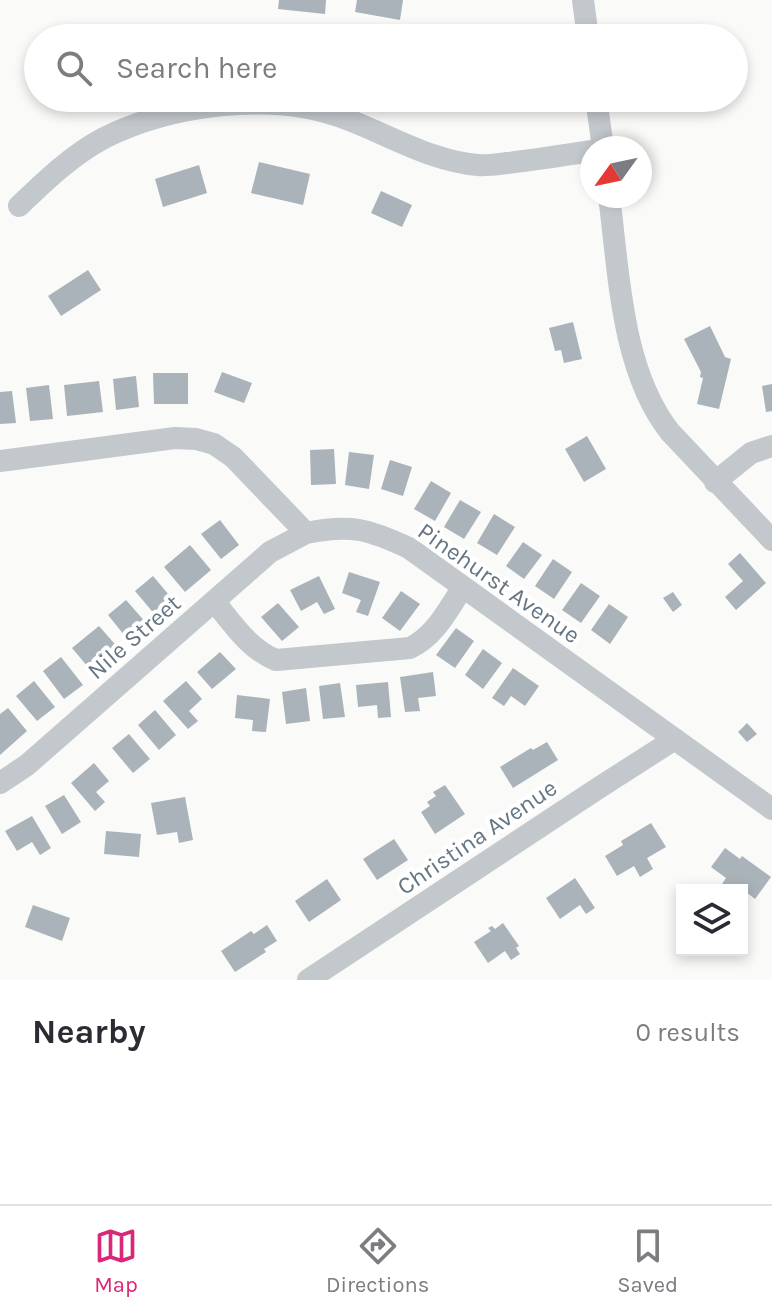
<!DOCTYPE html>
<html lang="en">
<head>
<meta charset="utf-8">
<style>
	:root { --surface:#fff; --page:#f2f2f3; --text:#2b2b33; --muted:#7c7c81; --line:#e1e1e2; --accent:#db2777 }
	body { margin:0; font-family:Karla,sans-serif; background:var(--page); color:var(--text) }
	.controls { position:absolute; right:24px; bottom:24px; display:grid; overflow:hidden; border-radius:0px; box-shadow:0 4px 12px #0003 }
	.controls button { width:72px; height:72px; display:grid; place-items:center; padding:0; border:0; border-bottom:2px solid var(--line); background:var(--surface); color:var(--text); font:40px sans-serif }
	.compass { position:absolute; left:580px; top:136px; width:72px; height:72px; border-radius:50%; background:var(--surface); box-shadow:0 4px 12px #0003; rotate:237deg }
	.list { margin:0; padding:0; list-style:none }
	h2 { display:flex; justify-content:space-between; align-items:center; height:104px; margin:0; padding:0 32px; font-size:34px }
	h2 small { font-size:26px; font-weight:400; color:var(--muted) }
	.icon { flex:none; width:44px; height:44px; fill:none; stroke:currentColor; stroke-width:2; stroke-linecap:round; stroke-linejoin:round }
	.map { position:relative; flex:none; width:772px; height:980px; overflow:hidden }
	.search { position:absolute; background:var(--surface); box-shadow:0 4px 12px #0003; left:24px; right:24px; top:24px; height:88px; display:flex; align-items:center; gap:20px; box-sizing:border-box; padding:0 28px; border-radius:44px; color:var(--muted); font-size:30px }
	.sheet { height:224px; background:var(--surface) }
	nav { display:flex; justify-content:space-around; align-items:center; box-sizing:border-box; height:112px; border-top:2px solid var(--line); background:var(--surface); font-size:22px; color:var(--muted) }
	nav a { display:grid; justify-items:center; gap:4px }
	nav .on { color:var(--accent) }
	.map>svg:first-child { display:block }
</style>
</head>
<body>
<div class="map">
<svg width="772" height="980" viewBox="0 0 772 980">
	<rect width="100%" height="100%" fill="#fafaf8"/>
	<!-- building -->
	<path fill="#aab3b9" d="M279,0H326L325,14L278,9Z
		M357,0H403L400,20L355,12Z
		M259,162L310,174L303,205L251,193Z
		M199,165L207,193L163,207L155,179Z
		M381,191L412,205L402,227L371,213Z
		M88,270L101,290L61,316L48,296Z
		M573,322L582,359L564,363L561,350L555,351L549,328Z
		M710,326L725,357L731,359L719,409L697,404L703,378L700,377L701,372L684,339Z
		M222,372L252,383L244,403L214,392Z
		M153,373H188V404H154Z
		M136,376L139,407L116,410L113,379Z
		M99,381L103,412L67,416L64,385Z
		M772,384V411L766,412L762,386Z
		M49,385L53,419L30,421L26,388Z
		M12,391L16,423L0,424V392Z
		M587,436L606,469L584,482L565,449Z
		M334,449L336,484L311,485L310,450Z
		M349,452L374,455L369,489L345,485Z
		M390,460L412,467L403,496L381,489Z
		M431,481L451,493L435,521L414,509Z
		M460,500L481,512L464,539L444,527Z
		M494,514L515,527L497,555L477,543Z
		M220,520L239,545L221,559L201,534Z
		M523,542L542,555L524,579L506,566Z
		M190,545L211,570L185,592L164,567Z
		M740,553L766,583L736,610L725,597L743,581L728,564Z
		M553,559L572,572L554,599L535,586Z
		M349,572L380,582L368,616L356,612L361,600L342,593Z
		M153,576L174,601L156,616L135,591Z
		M319,576L335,609L324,614L317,602L301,611L290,590Z
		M581,583L600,596L581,623L562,610Z
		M401,591L420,604L400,631L382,618Z
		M673,592L682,605L673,612L663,598Z
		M126,600L148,625L129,641L108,615Z
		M278,603L299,627L282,641L261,617Z
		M609,604L628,617L610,644L591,630Z
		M99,626L120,650L93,673L72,648Z
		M456,628L474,641L455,668L436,655Z
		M483,649L502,663L483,689L465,675Z
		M220,652L236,669L212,689L197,672Z
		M61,657L83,685L64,699L43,671Z
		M513,668L539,686L525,706L511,696L504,706L492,698Z
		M433,672L436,696L418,698L420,711L405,712L400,677Z
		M34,681L55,707L37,721L16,696Z
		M186,681L202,699L189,711L198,721L188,729L163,701Z
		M388,682L391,717L378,718L377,705L358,707L356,685Z
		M340,683L345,717L323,719L319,686Z
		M306,688L310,721L286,724L282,692Z
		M237,695L270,699L266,732L252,731L253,720L235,718Z
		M8,708L27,731L0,755V714Z
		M155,710L176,735L159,750L138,725Z
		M747,723L757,734L747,742L738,732Z
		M129,734L150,759L133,773L112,748Z
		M547,742L558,760L513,788L500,767L531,748L533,750Z
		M94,763L109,781L96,792L105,802L95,811L71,783Z
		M445,785L465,814L435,834L421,812L430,806L427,802L436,796L433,792Z
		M64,795L81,822L62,834L45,806Z
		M185,797L193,840L179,843L177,832L157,835L151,803Z
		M32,816L51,848L40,855L32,842L17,851L5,831Z
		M651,823L666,847L647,858L653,869L640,877L634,866L617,876L605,856L623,845L621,841Z
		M106,831L141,834L139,857L104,854Z
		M394,839L408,860L377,880L363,859Z
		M725,848L740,859L742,856L771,877L755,899L737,885L733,890H724L720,887L726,878L711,867Z
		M575,878L595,908L586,914L580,905L560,919L546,898Z
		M327,879L341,900L309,922L295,901Z
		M33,905L70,918L62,941L25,927Z
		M503,923L519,946L516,948L520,954L511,960L505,951L488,963L474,942L491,931L488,928L492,926L495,929Z
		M267,925L277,941L264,949L266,952L235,972L221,951L251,931L254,934Z"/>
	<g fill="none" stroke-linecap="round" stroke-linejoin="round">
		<!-- minor -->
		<path stroke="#c3c8cc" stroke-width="22" d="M583,0L588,38
			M596,98L603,148
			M609,196C619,272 621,370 670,432L772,540
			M19,206C45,181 72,155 104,138C170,105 270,91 341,117C386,133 429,161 478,165C487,166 498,164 508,163C536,160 564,155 592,151
			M0,461L175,438L196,439L214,444L233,457L306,533C351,524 368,529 409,548L772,809
			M715,482L751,453L772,446
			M214,601C233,624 249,649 276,660L410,648C436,635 447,611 463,587
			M0,783L27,765L270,552L306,533
			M308,980L600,787L675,739"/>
	</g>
	<g text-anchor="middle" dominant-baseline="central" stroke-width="8" stroke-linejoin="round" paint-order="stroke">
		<!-- street labels -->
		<g font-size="24" fill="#657683" stroke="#fff">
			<text transform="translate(499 583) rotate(35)">Pinehurst Avenue</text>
			<text transform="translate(134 637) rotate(-41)">Nile Street</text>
			<text transform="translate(477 837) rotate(-34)">Christina Avenue</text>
		</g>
	</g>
</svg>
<div class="controls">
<button><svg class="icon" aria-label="layers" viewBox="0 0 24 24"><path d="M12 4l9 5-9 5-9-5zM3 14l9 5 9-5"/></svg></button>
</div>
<svg class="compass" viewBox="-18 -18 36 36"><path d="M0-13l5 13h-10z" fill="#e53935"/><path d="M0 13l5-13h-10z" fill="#7c7c81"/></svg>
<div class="search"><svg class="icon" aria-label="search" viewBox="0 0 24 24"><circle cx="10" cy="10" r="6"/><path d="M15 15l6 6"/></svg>Search here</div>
</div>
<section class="sheet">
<h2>Nearby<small>0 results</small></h2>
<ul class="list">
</ul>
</section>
<nav>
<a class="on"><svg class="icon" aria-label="map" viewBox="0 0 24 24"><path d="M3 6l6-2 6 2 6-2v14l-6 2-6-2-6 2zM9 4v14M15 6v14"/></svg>Map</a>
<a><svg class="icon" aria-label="directions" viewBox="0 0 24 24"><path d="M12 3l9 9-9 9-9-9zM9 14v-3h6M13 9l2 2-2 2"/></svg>Directions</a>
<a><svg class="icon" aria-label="saved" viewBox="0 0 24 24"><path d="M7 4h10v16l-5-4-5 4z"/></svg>Saved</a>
</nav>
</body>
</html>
